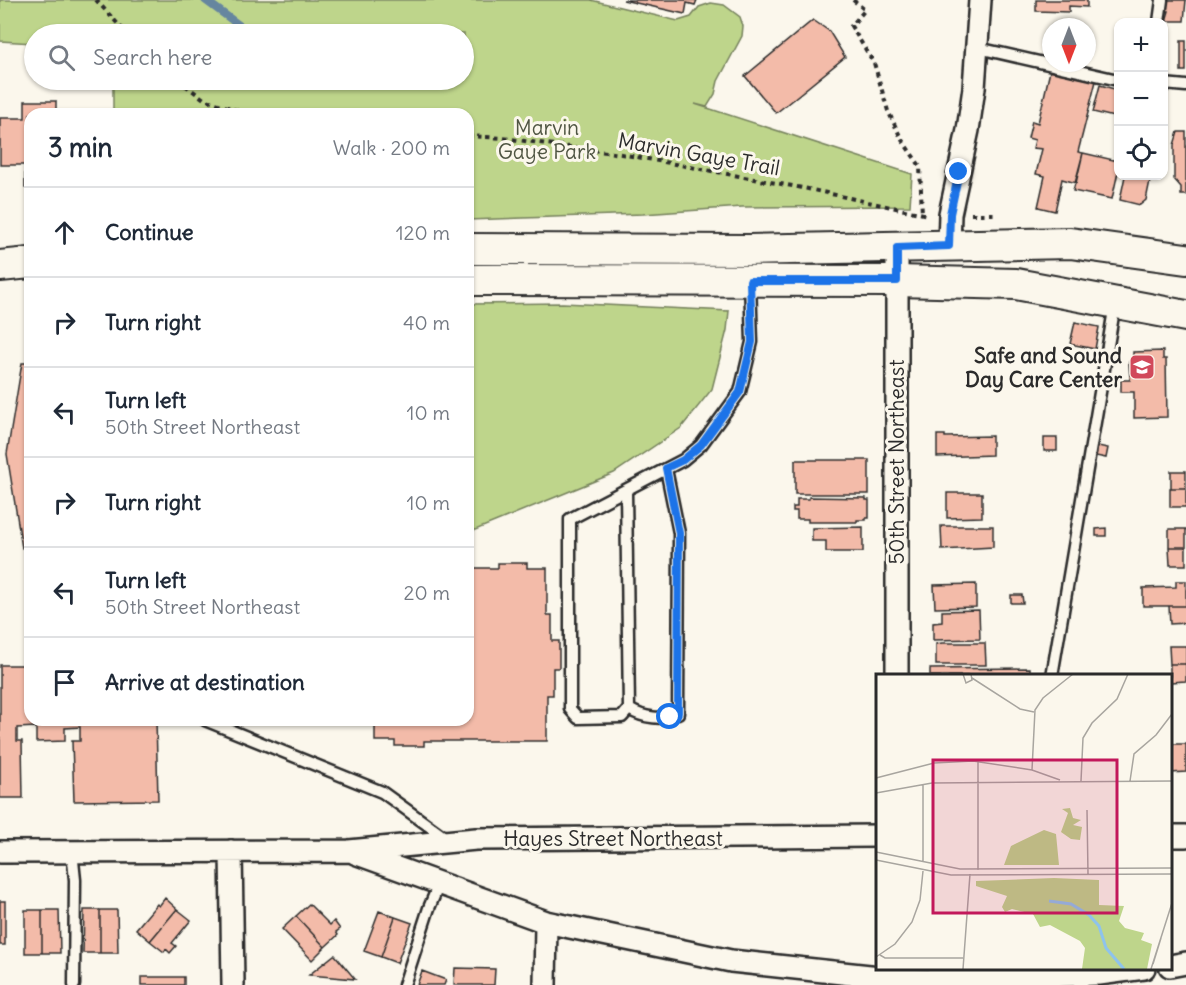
<!DOCTYPE html>
<html lang="en">
<head>
<meta charset="utf-8">
<style>
	:root { --surface:#fff; --page:#f6f6f7; --text:#1f2937; --muted:#747a83; --line:#e0e1e3 }
	body { margin:0; font-family:Delius,sans-serif; background:var(--page); color:var(--text) }
	.controls { position:absolute; right:18px; top:18px; display:grid; overflow:hidden; border-radius:12px; box-shadow:0 2px 4px #0004 }
	.controls button { width:54px; height:54px; display:grid; place-items:center; padding:0; border:0; border-bottom:2px solid var(--line); background:var(--surface); color:var(--text); font:30px sans-serif }
	.compass { position:absolute; left:1042px; top:18px; width:54px; height:54px; border-radius:50%; background:var(--surface); box-shadow:0 2px 4px #0004; rotate:180deg }
	.stop { position:absolute; width:18px; height:18px; margin:-14px; border:4px solid #1a73e8; border-radius:50%; background:#fff }
	.stop.end { background:#1a73e8; border-color:#fff; box-shadow:0 2px 6px #0008 }
	.list { margin:0; padding:0; list-style:none }
	h2 { display:flex; justify-content:space-between; align-items:center; height:78px; margin:0; padding:0 24px; font-size:26px }
	h2 small { font-size:20px; font-weight:400; color:var(--muted) }
	.list li { display:grid; grid-template-columns:39px 1fr auto; gap:18px; align-items:center; box-sizing:border-box; height:90px; padding:0 24px; border-top:2px solid var(--line) }
	.list b { display:block; font-size:22px; white-space:nowrap }
	.list p { margin:0; font-size:20px; white-space:nowrap; color:var(--muted) }
	.list em { font-size:20px; font-style:normal; color:var(--muted) }
	.icon { flex:none; width:33px; height:33px; fill:none; stroke:currentColor; stroke-width:2; stroke-linecap:round; stroke-linejoin:round }
	.map { position:relative; flex:none; width:1186px; height:985px; overflow:hidden }
	.search { position:absolute; background:var(--surface); box-shadow:0 2px 4px #0004; left:24px; top:24px; width:450px; height:66px; display:flex; align-items:center; gap:15px; box-sizing:border-box; padding:0 21px; border-radius:33px; color:var(--muted); font-size:22px }
	.panel { position:absolute; background:var(--surface); box-shadow:0 2px 4px #0004; left:24px; top:108px; width:450px; height:618px; border-radius:18px }
	.map>svg:first-child { display:block }
</style>
</head>
<body>
<div class="map">
<svg width="1186" height="985" viewBox="0 0 1186 985">
	<rect width="100%" height="100%" fill="#fbf7ec"/>
	<filter id="ink" filterUnits="userSpaceOnUse"><feTurbulence type="fractalNoise" baseFrequency=".0167" numOctaves="2"/><feDisplacementMap in="SourceGraphic" scale="12" xChannelSelector="R" yChannelSelector="G"/><feConvolveMatrix kernelMatrix="1 2 1 2 8 2 1 2 1" color-interpolation-filters="sRGB"/></filter>
	<g filter="url(#ink)">
		<!-- green -->
		<path fill="#bed58b" stroke="#74805b" stroke-width="1.5" d="M0,0H591L678,21L691,17L699,7L711,3L724,5L740,17L743,26L742,36L718,81L715,94L707,107L695,104L912,174L910,206L742,207L643,214L468,220V114H113V80H464V34H34V43L0,41Z
			M563,303L729,311L727,330L712,389L681,428L614,473L468,533V304Z"/>
		<g fill="none" stroke-linecap="round" stroke-linejoin="round">
			<!-- stream -->
			<path stroke="#66869f" stroke-width="8" d="M205,0L251,34"/>
		</g>
		<!-- building -->
		<path fill="#f3bba9" stroke="#2b2b2b" stroke-width="1.5" d="M623,0H697L695,5L687,3L685,14Z
			M1036,0H1087V7L1069,6V12L1036,11Z
			M1167,0H1186L1184,21H1166L1169,11H1167Z
			M813,20L829,31L845,57L776,113L745,76Z
			M1181,41H1186V71H1181Z
			M1050,71L1096,81L1078,152L1083,153L1076,183L1062,179L1055,211L1038,207L1045,176L1036,174L1042,149L1033,148L1035,140L1028,138L1032,121L1038,123Z
			M1100,85L1118,90V118L1093,112Z
			M25,101H56V113H70L30,114V188H25V165H0V118H25Z
			M1178,132H1186V195H1181V187L1174,179V145Z
			M1083,153L1118,161V172L1112,199L1073,191Z
			M1125,176H1151L1146,200L1140,205L1120,200Z
			M1075,322L1099,327L1095,349L1070,344Z
			M1163,351V359H1166L1167,417L1134,418V392H1121V380H1130L1129,362L1133,361V352Z
			M22,363H30V548H22L7,454Z
			M937,435H945V437L992,436V455L937,457Z
			M1044,438H1057V451H1044Z
			M1098,446L1108,448L1106,458L1096,456Z
			M795,460H869V494H795Z
			M1171,471H1186V488H1171Z
			M1170,488H1186V507H1170Z
			M947,493H982V517L947,518Z
			M809,497L866,498V500H869V518H866V520H857V522H808V519H797V511H793V507H797V499H809Z
			M941,526H993V547L942,550Z
			M863,527V552H826V541H812V528Z
			M1106,528V536H1096V529Z
			M1169,529H1186V547H1169Z
			M1169,547H1186V565H1170Z
			M498,563H527V568H547V615H552V641H559V668H553V695H547V741H424V746H395V741H375V720H468V568H498Z
			M1176,581H1186V606H1143V588L1176,587Z
			M976,584V607L935,608L934,585Z
			M1011,595H1022L1023,603H1011Z
			M1169,606H1186V623L1170,624Z
			M979,610L980,639L933,640V623L942,622V611Z
			M942,643H985L986,665H936V644Z
			M1169,646H1186V664H1170Z
			M1170,664H1186V681L1170,682Z
			M0,665H30V720H156L158,800L74,801L72,741H80V727L65,728V741L36,742V727L17,728V741H22L23,798H0Z
			M1030,668V676H930V669Z
			M1170,744H1186V772L1170,773Z
			M165,898L177,909L150,941L136,929L157,904L159,906Z
			M0,901H5V945H0Z
			M309,904L330,925L334,921L340,929L336,932L338,935L325,947L296,916Z
			M177,909L191,920L172,943L176,946L170,953L166,949L164,952L150,941Z
			M25,910H42V953H25Z
			M42,910H59L60,953H42Z
			M84,910H100V953H83Z
			M100,910H117L118,953H100Z
			M379,911L395,917L381,957L364,951Z
			M296,916L325,947L312,960L282,929Z
			M395,917L412,923L397,963L381,957Z
			M335,955L355,979L309,975L334,955Z
			M455,968L495,969L494,985H454Z
			M422,971L446,980L444,985H417Z
			M141,977H184V985H141Z"/>
		<g fill="none" stroke-linecap="round" stroke-linejoin="round">
			<!-- service casing -->
			<g stroke="#2b2b2b" stroke-width="15">
				<path id="service" d="M1159,22L1162,0
					M978,48L1118,80
					M1164,84L1186,86
					M626,491L629,709L622,717L578,718L570,709V519L683,460L701,445L740,392L752,342L750,281
					M1052,676L1115,304
					M629,709C643,718 663,721 678,713L679,533L666,469
					M205,720L382,792L447,839
					M72,851L75,880L74,985
					M404,985L429,908L439,884"/>
			</g>
			<!-- minor casing -->
			<g stroke="#2b2b2b" stroke-width="26">
				<path id="minor" d="M949,246L950,214L968,130L974,88L980,0
					M897,676V248
					M1170,836H1186
					M231,851L233,985
					M0,852L349,851L476,839L877,836
					M355,853L546,922L731,961L898,979L931,980L1099,974L1144,968
					M1170,966L1186,963
					M545,985L546,922"/>
			</g>
			<!-- secondary casing -->
			<g stroke="#2b2b2b" stroke-width="34">
				<path id="secondary" d="M468,249L749,250L1070,243L1186,259
					M0,266L30,263
					M468,280L897,281L1016,284L1186,316"/>
			</g>
			<!-- path -->
			<path stroke="#2b2b2b" stroke-width="4" stroke-dasharray="4.5 4.5" stroke-linecap="butt" d="M96,0L127,34
				M853,0L865,10L851,26L874,63L888,111L902,140L920,166L922,215
				M178,80L204,99L248,114
				M468,136L503,138L621,154L808,189L928,215
				M971,214H997"/>
			<!-- service -->
			<use href="#service" stroke="#fbf7ec" stroke-width="10"/>
			<!-- minor -->
			<use href="#minor" stroke="#fbf7ec" stroke-width="21"/>
			<!-- secondary -->
			<use href="#secondary" stroke="#fbf7ec" stroke-width="30"/>
		</g>
	</g>
	<g fill="none" stroke-linecap="round" stroke-linejoin="round" filter="url(#ink)">
		<!-- route -->
		<path stroke="#1a73e8" stroke-width="8" d="M670,717L678,713L679,533L666,468L683,460L701,445L740,392L752,342L750,281H897V248L949,246L950,214L959,172"/>
	</g>
	<!-- icons -->
	<defs>
		<g id="school-square" transform="scale(1.35)"><rect x="-9" y="-9" width="18" height="18" rx="4" fill="#d1495b" stroke="#fbf7ec"/><path d="M0-5L7-2L0 1L-7-2ZM-4 1L0 2.5L4 1V4Q0 6-4 4Z" fill="#fff"/></g>
	</defs>
	<g fill-rule="evenodd">
		<use href="#school-square" x="1142" y="367"/>
	</g>
	<g text-anchor="middle" dominant-baseline="central" stroke-width="6" stroke-linejoin="round" paint-order="stroke">
		<!-- park labels -->
		<g font-size="21" fill="#505643" stroke="#fbf7ec">
			<text x="547" y="127">Marvin<tspan x="547" dy="24">Gaye Park</tspan></text>
		</g>
		<!-- street labels -->
		<g font-size="21" fill="#2b2b2b" stroke="#fbf7ec">
			<text transform="translate(699 154) rotate(10)">Marvin Gaye Trail</text>
			<text transform="translate(896 462) rotate(-90)">50th Street Northeast</text>
			<text x="613" y="838">Hayes Street Northeast</text>
		</g>
		<!-- poi labels -->
		<g font-size="21" font-weight="bold" fill="#2b2b2b" stroke="#fbf7ec" text-anchor="end">
			<text x="1122" y="355">Safe and Sound<tspan x="1122" dy="24">Day Care Center</tspan></text>
		</g>
	</g>
	<!-- overview -->
	<g transform="translate(876 674)">
		<rect width="296" height="296" fill="#fbf7ec"/>
		<path d="M194,134L197,144L205,146L197,151L206,153L204,166L195,165L185,158L192,139L186,135ZM168,156L180,160L183,191H128L135,172ZM178,204L223,206V231L248,232L243,247L249,254L268,259L265,266L276,270L271,295H206L209,274L204,267L174,251L164,253L157,240L136,235L129,238L126,233L131,222L100,212V207Z" fill="#bed58b"/>
		<path fill="none" stroke="#8ec3ec" stroke-width="3" d="M173,227L195,230L213,241L223,252L230,274L248,295"/>
		<path fill="none" stroke="#a8a59f" stroke-width="1.5" d="M87,0L90,9L96,6L95,0M96,4L144,35L158,38M102,87V196M156,96L159,36L167,24L197,0M0,104L58,89L97,87L156,96L184,106M205,107L207,64L216,49L241,25L252,0M254,107L258,80L280,61L296,40M0,119L56,109L296,107M211,136L212,200M0,178L84,195L296,194M0,186L75,201L296,200M47,187V110M4,281L9,284H87M0,283L19,270L36,248L44,226L47,197M277,290L285,264M87,295L94,200M275,295L296,229"/>
		<path fill="#c2185b" fill-opacity="0.15" stroke="#c2185b" stroke-width="3" d="M57,86H241V239H57Z"/>
		<rect width="296" height="296" fill="none" stroke="#2b2b2b" stroke-width="3"/>
	</g>
</svg>
<div class="controls">
<button>+</button>
<button>−</button>
<button><svg class="icon" aria-label="locate" viewBox="0 0 24 24"><circle cx="12" cy="12" r="6"/><path d="M12 2v4M12 18v4M2 12h4M18 12h4"/></svg></button>
</div>
<svg class="compass" viewBox="-18 -18 36 36"><path d="M0-13l5 13h-10z" fill="#e53935"/><path d="M0 13l5-13h-10z" fill="#747a83"/></svg>
<div class="stop" style="left:670px;top:717px"></div>
<div class="stop end" style="left:959px;top:172px"></div>
<div class="search"><svg class="icon" aria-label="search" viewBox="0 0 24 24"><circle cx="10" cy="10" r="6"/><path d="M15 15l6 6"/></svg>Search here</div>
<section class="panel">
<h2>3 min<small>Walk · 200 m</small></h2>
<ul class="list">
<li><svg class="icon" aria-label="ahead" viewBox="0 0 24 24"><path d="M12 20V5M6 11l6-6 6 6"/></svg><div><b>Continue</b></div><em>120 m</em></li>
<li><svg class="icon" aria-label="right" viewBox="0 0 24 24"><path d="M7 20v-9h11M14 6l5 5-5 5"/></svg><div><b>Turn right</b></div><em>40 m</em></li>
<li><svg class="icon" aria-label="left" viewBox="0 0 24 24"><path d="M17 20v-9H6M10 6l-5 5 5 5"/></svg><div><b>Turn left</b><p>50th Street Northeast</p></div><em>10 m</em></li>
<li><svg class="icon" aria-label="right" viewBox="0 0 24 24"><path d="M7 20v-9h11M14 6l5 5-5 5"/></svg><div><b>Turn right</b></div><em>10 m</em></li>
<li><svg class="icon" aria-label="left" viewBox="0 0 24 24"><path d="M17 20v-9H6M10 6l-5 5 5 5"/></svg><div><b>Turn left</b><p>50th Street Northeast</p></div><em>20 m</em></li>
<li><svg class="icon" aria-label="arrive" viewBox="0 0 24 24"><path d="M6 21V4h12l-3 4 3 4H6"/></svg><div><b>Arrive at destination</b></div></li>
</ul>
</section>
</div>
</body>
</html>
